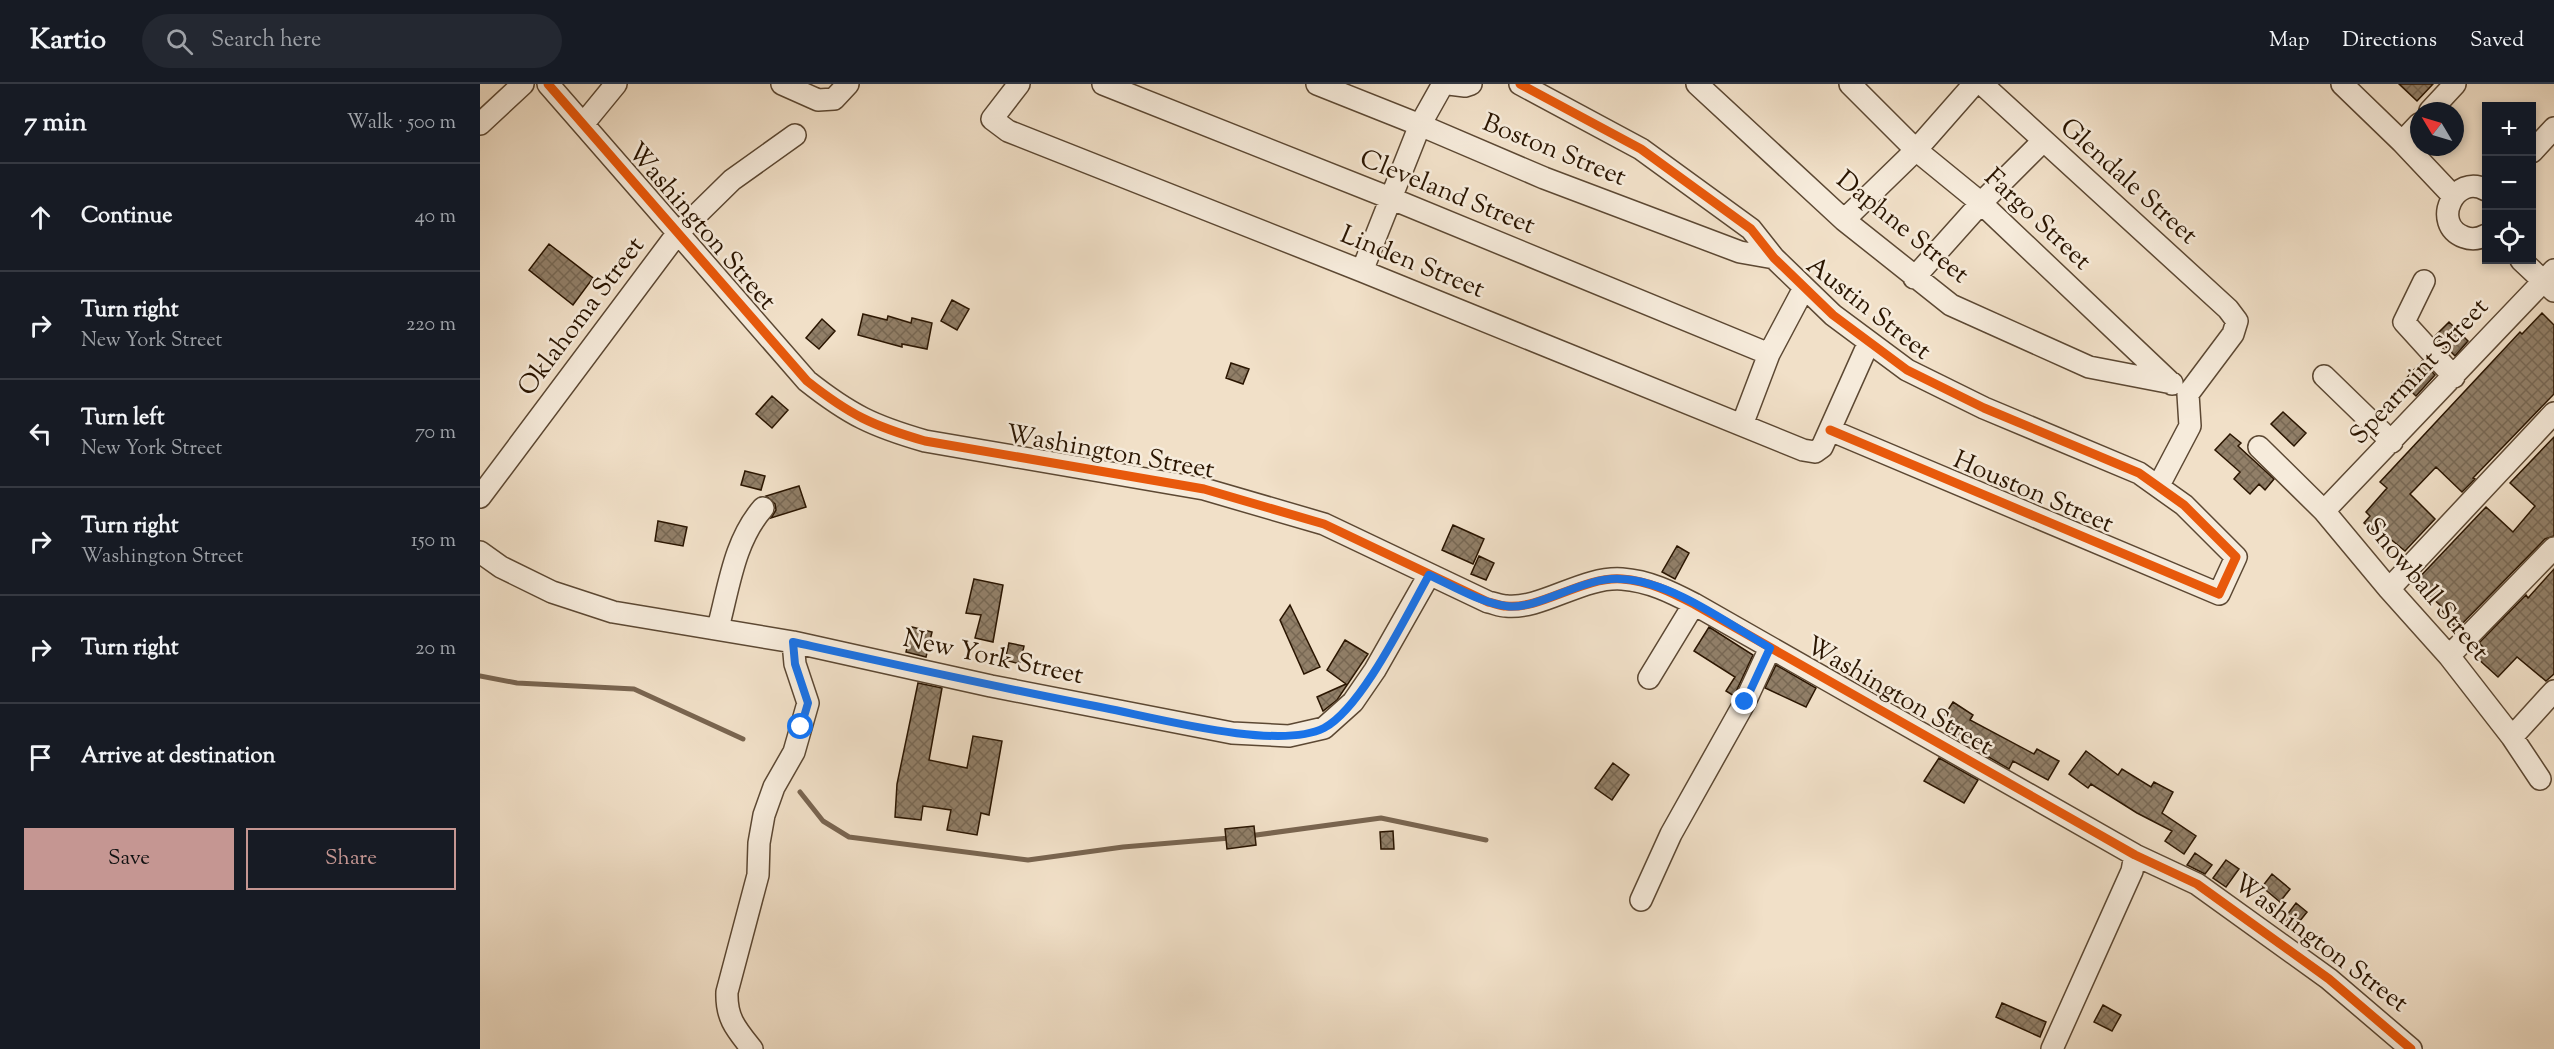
<!DOCTYPE html>
<html lang="en">
<head>
<meta charset="utf-8">
<style>
	:root { --surface:#171b24; --page:#242831; --text:#f1f3f6; --muted:#9ea1a6; --line:#363941; --accent:#c59692 }
	body { margin:0; font-family:"Sorts Mill Goudy",serif; background:var(--page); color:var(--text) }
	.controls { position:absolute; right:18px; top:18px; display:grid; overflow:hidden; border-radius:0px; box-shadow:0 3px 9px #0003 }
	.controls button { width:54px; height:54px; display:grid; place-items:center; padding:0; border:0; border-bottom:2px solid var(--line); background:var(--surface); color:var(--text); font:30px sans-serif }
	.compass { position:absolute; left:1930px; top:18px; width:54px; height:54px; border-radius:50%; background:var(--surface); box-shadow:0 3px 9px #0003; rotate:308deg }
	.stop { position:absolute; width:18px; height:18px; margin:-14px; border:4px solid #1a73e8; border-radius:50%; background:#fff }
	.stop.end { background:#1a73e8; border-color:#fff; box-shadow:0 2px 6px #0008 }
	.list { margin:0; padding:0; list-style:none }
	h2 { display:flex; justify-content:space-between; align-items:center; height:78px; margin:0; padding:0 24px; font-size:26px }
	h2 small { font-size:20px; font-weight:400; color:var(--muted) }
	.list li { display:grid; grid-template-columns:39px 1fr auto; gap:18px; align-items:center; box-sizing:border-box; height:108px; padding:0 24px; border-top:2px solid var(--line) }
	.list b { display:block; font-size:22px; white-space:nowrap }
	.list p { margin:0; font-size:20px; white-space:nowrap; color:var(--muted) }
	.list em { font-size:20px; font-style:normal; color:var(--muted) }
	.actions { display:flex; gap:12px; padding:18px 24px }
	.actions a { flex:1; padding:14px 0; border:2px solid var(--accent); border-radius:0px; text-align:center; font-size:21px; color:var(--accent) }
	.actions .main { background:var(--accent); color:#111 }
	.icon { flex:none; width:33px; height:33px; fill:none; stroke:currentColor; stroke-width:2; stroke-linecap:round; stroke-linejoin:round }
	.map { position:relative; flex:none; width:2074px; height:965px; overflow:hidden }
	header { display:flex; align-items:center; gap:36px; box-sizing:border-box; height:84px; padding:0 30px; background:var(--surface); border-bottom:2px solid var(--line) }
	header strong { font-size:28px }
	nav { display:flex; gap:33px; margin-inline-start:auto; font-size:21px }
	.search { width:420px; height:54px; background:var(--page); display:flex; align-items:center; gap:15px; box-sizing:border-box; padding:0 21px; border-radius:33px; color:var(--muted); font-size:22px }
	main { display:flex }
	aside { flex:1; background:var(--surface) }
	.map>svg:first-child { display:block }
</style>
</head>
<body>
<header>
<strong>Kartio</strong>
<div class="search"><svg class="icon" aria-label="search" viewBox="0 0 24 24"><circle cx="10" cy="10" r="6"/><path d="M15 15l6 6"/></svg>Search here</div>
<nav><a>Map</a><a>Directions</a><a>Saved</a></nav>
</header>
<main>
<aside>
<h2>7 min<small>Walk · 500 m</small></h2>
<ul class="list">
<li><svg class="icon" aria-label="ahead" viewBox="0 0 24 24"><path d="M12 20V5M6 11l6-6 6 6"/></svg><div><b>Continue</b></div><em>40 m</em></li>
<li><svg class="icon" aria-label="right" viewBox="0 0 24 24"><path d="M7 20v-9h11M14 6l5 5-5 5"/></svg><div><b>Turn right</b><p>New York Street</p></div><em>220 m</em></li>
<li><svg class="icon" aria-label="left" viewBox="0 0 24 24"><path d="M17 20v-9H6M10 6l-5 5 5 5"/></svg><div><b>Turn left</b><p>New York Street</p></div><em>70 m</em></li>
<li><svg class="icon" aria-label="right" viewBox="0 0 24 24"><path d="M7 20v-9h11M14 6l5 5-5 5"/></svg><div><b>Turn right</b><p>Washington Street</p></div><em>150 m</em></li>
<li><svg class="icon" aria-label="right" viewBox="0 0 24 24"><path d="M7 20v-9h11M14 6l5 5-5 5"/></svg><div><b>Turn right</b></div><em>20 m</em></li>
<li><svg class="icon" aria-label="arrive" viewBox="0 0 24 24"><path d="M6 21V4h12l-3 4 3 4H6"/></svg><div><b>Arrive at destination</b></div></li>
</ul>
<div class="actions"><a class="main">Save</a><a>Share</a></div>
</aside>
<div class="map">
<svg width="2074" height="965" viewBox="0 0 2074 965">
	<defs>
		<pattern id="building-cross-hatch" width="8" height="8" patternUnits="userSpaceOnUse" patternTransform="scale(1.5)"><rect width="8" height="8" fill="#917f68"/><path d="M0 0l8 8M0 8l8-8" fill="none" stroke="#776753"/></pattern>
	</defs>
	<rect width="100%" height="100%" fill="#f1e0c8"/>
	<filter id="stains"><feTurbulence type="fractalNoise" baseFrequency=".00333" numOctaves="4"/><feColorMatrix values="0 0 0 0 .2 0 0 0 0 .09 0 0 0 0 .02 0 0 0 .5 -.17"/></filter>
	<radialGradient id="worn" r=".72"><stop offset=".6" stop-color="#630" stop-opacity="0"/><stop offset="1" stop-color="#630" stop-opacity=".3"/></radialGradient>
	<g fill="none" stroke-linecap="round" stroke-linejoin="round">
		<!-- stream -->
		<path stroke="#796550" stroke-width="5" d="M0,592L37,599L154,605L263,655
			M320,708L343,737L369,753L548,776L643,763L750,754
			M769,752L901,734L1006,756"/>
	</g>
	<!-- building -->
	<path fill="url(#building-cross-hatch)" stroke="#2a1501" stroke-width="1.5" d="M1919,0H1953L1937,17Z
		M69,160L113,194L93,221L49,186Z
		M472,216L489,225L477,246L461,237Z
		M2062,229L2074,241V310L1993,394L1995,395L1982,408L1956,383L1935,405L1930,410L1955,435L1925,467L1897,444L1894,447L1884,439L1890,432L1886,428L1907,404L1900,398L2040,248L2042,250Z
		M383,230L407,236L408,232L431,239L432,234L452,239L447,265L422,260V263L378,251Z
		M342,235L355,247L339,265L326,254Z
		M1969,238L1988,257L1975,272L1955,252Z
		M1942,277L1955,291L1936,312L1922,299Z
		M751,279L769,285L763,300L746,294Z
		M292,312L308,326L292,344L276,330Z
		M1803,328L1826,349L1814,362L1791,340Z
		M1750,350L1761,359L1758,362L1794,395L1785,406L1779,400L1770,410L1754,395L1760,388L1735,366Z
		M2074,353V452L2065,455L1977,545L1970,538L1972,536L1960,525L1962,523L1935,498L2006,423L2033,448L2055,422L2030,399Z
		M265,387L285,392L281,406L261,401Z
		M319,402L326,423L291,434L296,426L295,420L286,412Z
		M178,437L207,443L203,462L175,457Z
		M973,441L1004,455L993,480L962,466Z
		M1197,462L1209,469L1195,495L1182,488Z
		M999,472L1014,479L1006,496L991,490Z
		M2074,485V590L2066,597L2037,573L2018,593L1996,573L2004,564L1999,559L2046,511L2048,514Z
		M494,495L523,501L513,558L495,554L501,531L486,529Z
		M810,521L840,583L824,590L800,536Z
		M432,543L452,548L446,573L426,568Z
		M1229,543L1273,571L1254,612L1246,607L1255,593L1214,567Z
		M865,556L888,570L857,616L843,627L837,613L866,600L847,586Z
		M529,559L544,562L540,580L525,576Z
		M1296,581L1336,604L1326,623L1285,604Z
		M438,599L462,604L449,676L487,684L493,652L522,657L509,731L501,729L497,751L467,746L471,726L443,722L441,736L415,733L417,700Z
		M1473,618L1493,631L1490,636L1554,670L1557,665L1579,677L1568,696L1533,677L1529,685L1473,652L1474,650L1459,640Z
		M1606,667L1638,691L1642,685L1671,703L1674,698L1693,708L1682,729L1716,752L1704,770L1685,757L1692,747L1657,729L1611,700L1608,704L1589,690Z
		M1459,674L1498,696L1484,719L1444,697Z
		M1133,679L1149,691L1132,716L1115,704Z
		M774,742L776,761L747,765L745,745Z
		M913,747L914,765H901L900,748Z
		M1715,769L1732,781L1725,790L1707,781Z
		M1746,776L1759,785L1746,803L1733,794Z
		M1792,790L1810,805L1800,818L1782,803Z
		M1816,819L1827,828L1815,843L1804,835Z
		M1522,919L1566,938L1560,953L1516,933Z
		M1623,921L1641,931L1632,947L1614,938Z"/>
	<g fill="none" stroke-linecap="round" stroke-linejoin="round">
		<!-- minor casing -->
		<g stroke="#5c4833" stroke-width="24">
			<path id="minor" d="M68,0L327,297C370,331 393,342 445,357L724,405L844,440L1008,518C1014,519 1020,522 1026,522C1061,526 1103,492 1142,495C1169,497 1191,508 1214,520L1655,771L1717,800L1849,895L1931,965
				M302,0L338,16L354,15L368,0
				M539,0L512,35L528,47L882,187L1323,366L1335,368L1342,363L1389,258
				M623,0L910,114L1289,270
				M837,0L940,41L1064,94L1260,168L1294,174
				M969,0L985,2L991,0
				M1040,0L1161,65L1271,145L1294,174L1353,231L1427,286L1504,324L1659,389L1704,421L1756,473L1739,510L1350,346
				M1217,0L1364,136L1471,221L1609,283L1692,299
				M1370,0L1436,66L1501,119L1692,300
				M1502,0L1748,225L1757,237L1753,250L1708,310L1710,342L1679,401
				M1862,0L1922,58L1973,112
				M1950,27L1975,0
				M104,39L136,0
				M0,40L43,0
				M1922,58L1939,40
				M2052,68L2074,44
				M2006,106C1975,88 1950,140 1984,153C1992,156 1999,155 2006,151
				M1364,136L1436,66L1494,0
				M2041,176L2074,207
				M882,187L940,41L963,0
				M1434,194L1501,119L1563,57
				M1944,197L1924,238L1974,293
				M1844,292L1912,358
				M1262,341L1289,270L1324,204
				M1779,363L1844,427L1909,505L1969,572L2032,653L2060,695
				M0,413L197,150L252,96L315,51
				M1844,427L2074,186
				M0,468L21,483L72,508L133,528L313,558L511,602L752,649L809,652L844,644L873,618L895,586L949,491
				M1909,505L2074,329
				M238,544C249,503 254,457 283,424
				M1969,572L2074,464
				M1169,594L1214,520
				M2032,653L2074,607
				M1161,816L1191,750L1265,618L1290,564
				M272,965C256,945 246,934 247,908L278,791L279,759L284,731L294,703L314,668L328,619L315,580L313,558
				M1572,965L1652,787L1655,771"/>
		</g>
		<!-- minor -->
		<use href="#minor" stroke="#f6ebdb" stroke-width="21"/>
		<!-- cycleway casing -->
		<g stroke="#f6ebdb" stroke-width="13">
			<path id="cycleway" d="M68,0L327,297C370,331 393,342 445,357L724,405L844,440L1008,518C1014,519 1020,522 1026,522C1061,526 1103,492 1142,495C1169,497 1191,508 1214,520L1655,771L1717,800L1849,895L1931,965
				M1040,0L1161,65L1271,145L1294,174L1353,231L1427,286L1504,324L1659,389L1704,421L1756,473L1739,510L1350,346"/>
		</g>
		<!-- cycleway -->
		<use href="#cycleway" stroke="#e8590c" stroke-width="9"/>
	</g>
	<g fill="none" stroke-linecap="round" stroke-linejoin="round">
		<!-- route -->
		<path stroke="#1a73e8" stroke-width="8" d="M321,643L328,619L315,580L313,558C417,581 520,604 625,624C676,634 799,667 844,644C882,624 927,530 949,491C973,502 999,518 1026,522C1057,527 1103,492 1141,495C1191,497 1247,539 1290,564L1265,618"/>
	</g>
	<g text-anchor="middle" dominant-baseline="central" stroke-width="5" stroke-linejoin="round" paint-order="stroke">
		<!-- street labels -->
		<g font-size="26" fill="#2a1501" stroke="#f6ebdb">
			<text transform="translate(1074 67) rotate(22)">Boston Street</text>
			<text transform="translate(1648 98) rotate(42)">Glendale Street</text>
			<text transform="translate(967 109) rotate(22)">Cleveland Street</text>
			<text transform="translate(1557 136) rotate(43)">Fargo Street</text>
			<text transform="translate(221 143) rotate(49)">Washington Street</text>
			<text transform="translate(1422 144) rotate(39)">Daphne Street</text>
			<text transform="translate(932 179) rotate(22)">Linden Street</text>
			<text transform="translate(1388 225) rotate(38)">Austin Street</text>
			<text transform="translate(102 233) rotate(-53)">Oklahoma Street</text>
			<text transform="translate(1940 288) rotate(-47)">Spearmint Street</text>
			<text transform="translate(630 369) rotate(10)">Washington Street</text>
			<text transform="translate(1553 409) rotate(23)">Houston Street</text>
			<text transform="translate(1946 506) rotate(50)">Snowball Street</text>
			<text transform="translate(513 574) rotate(12)">New York Street</text>
			<text transform="translate(1419 613) rotate(30)">Washington Street</text>
			<text transform="translate(1840 860) rotate(37)">Washington Street</text>
		</g>
	</g>
	<rect width="100%" height="100%" filter="url(#stains)"/>
	<rect width="100%" height="100%" fill="url(#worn)"/>
</svg>
<div class="controls">
<button>+</button>
<button>−</button>
<button><svg class="icon" aria-label="locate" viewBox="0 0 24 24"><circle cx="12" cy="12" r="6"/><path d="M12 2v4M12 18v4M2 12h4M18 12h4"/></svg></button>
</div>
<svg class="compass" viewBox="-18 -18 36 36"><path d="M0-13l5 13h-10z" fill="#e53935"/><path d="M0 13l5-13h-10z" fill="#9ea1a6"/></svg>
<div class="stop" style="left:321px;top:643px"></div>
<div class="stop end" style="left:1265px;top:618px"></div>
</div>
</main>
</body>
</html>
